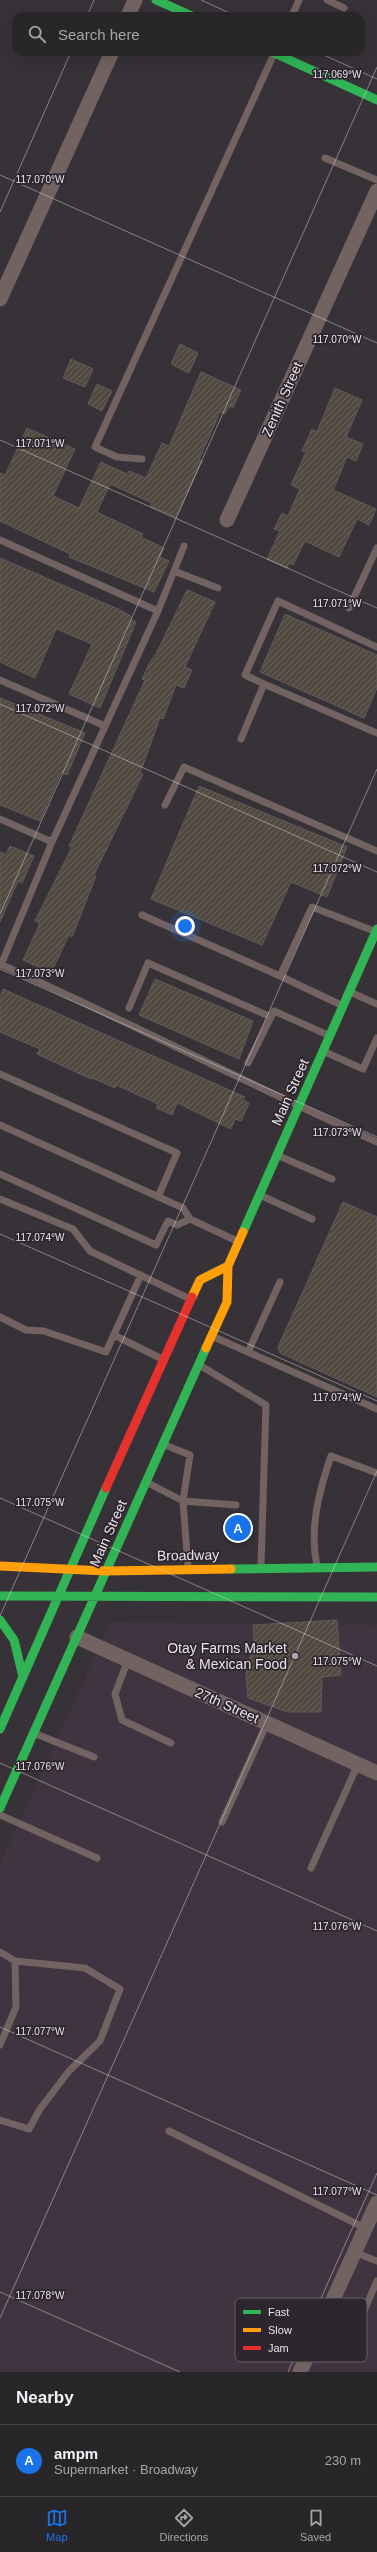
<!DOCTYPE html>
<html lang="en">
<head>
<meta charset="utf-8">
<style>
	:root { --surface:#292629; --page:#353235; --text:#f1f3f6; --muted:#a5a5a8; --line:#454346; --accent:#1a73e8 }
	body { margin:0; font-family:Arial,sans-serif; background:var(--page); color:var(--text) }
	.you { position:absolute; left:185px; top:926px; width:14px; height:14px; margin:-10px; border:3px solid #fff; border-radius:50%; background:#1a73e8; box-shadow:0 0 0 6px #1a73e833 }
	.badge { display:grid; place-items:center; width:26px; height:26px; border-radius:50%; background:var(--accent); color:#fff; font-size:13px; font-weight:700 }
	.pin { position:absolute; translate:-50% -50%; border:2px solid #fff; box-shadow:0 1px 4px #0006 }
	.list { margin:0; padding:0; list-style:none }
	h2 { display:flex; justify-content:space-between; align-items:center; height:52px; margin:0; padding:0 16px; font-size:17px }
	h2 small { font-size:13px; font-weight:400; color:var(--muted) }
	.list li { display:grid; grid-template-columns:26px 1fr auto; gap:12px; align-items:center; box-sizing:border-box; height:72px; padding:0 16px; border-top:1px solid var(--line) }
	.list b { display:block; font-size:15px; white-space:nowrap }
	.list p { margin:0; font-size:13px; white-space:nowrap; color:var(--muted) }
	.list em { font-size:13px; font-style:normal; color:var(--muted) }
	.icon { flex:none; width:22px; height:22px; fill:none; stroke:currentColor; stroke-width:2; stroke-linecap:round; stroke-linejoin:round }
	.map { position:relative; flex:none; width:377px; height:2372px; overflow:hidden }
	.search { position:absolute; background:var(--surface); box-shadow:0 4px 16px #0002; left:12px; right:12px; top:12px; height:44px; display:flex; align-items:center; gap:10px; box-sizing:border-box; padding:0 14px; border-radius:12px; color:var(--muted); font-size:15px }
	.sheet { height:124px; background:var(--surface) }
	nav { display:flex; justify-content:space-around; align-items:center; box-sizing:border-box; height:56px; border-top:1px solid var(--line); background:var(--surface); font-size:11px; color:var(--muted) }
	nav a { display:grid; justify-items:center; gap:2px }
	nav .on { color:var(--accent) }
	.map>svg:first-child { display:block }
</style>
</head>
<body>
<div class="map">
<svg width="377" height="2372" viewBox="0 0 377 2372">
	<defs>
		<pattern id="building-hatch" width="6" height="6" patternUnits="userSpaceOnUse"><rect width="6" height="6" fill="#524940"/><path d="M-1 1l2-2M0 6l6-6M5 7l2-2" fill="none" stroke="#6b635c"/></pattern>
	</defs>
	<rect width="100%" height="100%" fill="#373237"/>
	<!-- built -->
	<path fill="#403440" d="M113,1622L377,1625V2372H0V1864L108,1627Z"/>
	<!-- building -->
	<path fill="url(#building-hatch)" stroke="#5f5b5b" d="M180,344L198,353L189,373L171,364Z
		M71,359L93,369L85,387L63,378Z
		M201,372L241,390L233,408L229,406L225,414L220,412L199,460L202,461L176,517L150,506L152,503L110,484L97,512L143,534L141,537L164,548L160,557L169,561L154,592L69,557L70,554L0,521V473L5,475L27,428L75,449L53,496L79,508L101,462L127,474L129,471L146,478L162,443L169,446Z
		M97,384L112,391L102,411L88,404Z
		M335,388L362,400L346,437L363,444L356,461L347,457L333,490L376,509L369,525L357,519L339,557L305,541L293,565L289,563L287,568L267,559L280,531L274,529L282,513L288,516L300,489L291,485L306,452L302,451L312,429L317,432Z
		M0,558L118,609L131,616V619L136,622L100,708L69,694L92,644L56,629L35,678L0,662Z
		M187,590L215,602L185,667L192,670L184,688L176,685L163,719L160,718L140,773L143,774L94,875L96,876L72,937L69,935L51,973L23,960L40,923L35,921L72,847L69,846L145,680L142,679L150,662L156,654Z
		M285,614L377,655V688L364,718L260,672Z
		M0,698L85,733L67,775L61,772L40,821L0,805Z
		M199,786L347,847L327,897L291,882L262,945L151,899Z
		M10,846L34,856L22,883L18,881L0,922V852L6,854Z
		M155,979L253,1021L239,1059L139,1015Z
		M3,989L245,1097L243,1100L249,1103L241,1121L235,1119L231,1129L177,1103L172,1115L156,1108L158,1104L116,1085L115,1088L92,1078L91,1079L37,1054L40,1049L0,1032V997Z
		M343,1202L377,1217V1397L280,1353L278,1347Z
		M337,1620L341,1675L322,1677L321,1712H288L248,1698L246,1673L254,1640L253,1625Z"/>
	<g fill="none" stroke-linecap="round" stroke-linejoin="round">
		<!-- lane -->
		<path stroke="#726261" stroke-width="7" d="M327,0L344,8
			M292,16L299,0
			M325,158L377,180
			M142,459L117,457L95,447L273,56
			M0,540L158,611
			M174,571L218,588
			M349,608L377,548
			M0,680L105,726
			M264,684L245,675L278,601L377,647
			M241,739L264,684L377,733
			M165,805L184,767L377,851
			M0,819L52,842
			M142,915L280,976
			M0,964C127,1021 250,1085 377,1142
			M1,965L52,842L158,611L184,546
			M352,993L377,1004
			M341,1005L280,976L312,907L374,931
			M129,1008L148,963L271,1017
			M325,1052L363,1069L377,1038
			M248,1063L274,1011L328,1035
			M0,1074L177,1153L158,1197
			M0,1125L183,1208L190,1219L237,1241
			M279,1156L332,1179
			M0,1174L156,1245L168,1221L177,1225L190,1219
			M262,1196L312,1219
			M0,1199L73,1229L90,1251L190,1299
			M0,1317L26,1330L44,1331L106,1352L141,1275
			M114,1335L162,1359
			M214,1337L377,1409
			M248,1352L280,1282
			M201,1366L266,1405L261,1566
			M148,1483L183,1501L190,1455L165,1445
			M317,1566C309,1529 319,1491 331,1456L377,1473
			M188,1567L183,1501L236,1505
			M128,1660L115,1694L122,1720L171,1743
			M36,1734L94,1757
			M0,1815L97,1858
			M222,1822L267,1723
			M311,1868L358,1764
			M0,1952L15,1961L16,2007L0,2045
			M0,2120L29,2129L40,2109L69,2071L100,2041L120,1989L85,1968L15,1961
			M169,2131L365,2228
			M354,2252L377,2261
			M329,2307L359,2322L377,2281"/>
		<!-- street -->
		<path stroke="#726261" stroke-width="15" d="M128,16L135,0
			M0,299L112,52
			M227,520L377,191
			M77,1637L377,1773
			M300,2372L377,2203"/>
		<!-- fast -->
		<path stroke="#30b455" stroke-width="9" d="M156,0L192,16
			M272,52L377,100
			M243,1232L377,929
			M231,1569L377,1567
			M0,1596L377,1597
			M0,1620L14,1640L23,1677
			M0,1729L106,1488
			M0,1808L206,1348"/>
		<!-- slow -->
		<path stroke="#ff9f0a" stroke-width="9" d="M192,1297L200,1280L228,1266
			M206,1348L227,1302L228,1266L243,1232
			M0,1566L106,1571L231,1569"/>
		<!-- jam -->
		<path stroke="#e5322d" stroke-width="9" d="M106,1488L192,1297"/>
	</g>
	<!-- ticks -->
	<path fill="none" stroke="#e8e3e8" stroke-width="1" stroke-opacity="0.45" d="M201,0L236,16M87,16L94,0M317,52L377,79M0,175L377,343M0,212L71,52M0,440L377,608M0,704L377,872M0,914L377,67M0,969L377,1137M0,1234L377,1401M0,1498L377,1666M0,1616L377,769M0,1763L377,1931M0,2027L377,2195M0,2292L180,2372M0,2318L377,1471M288,2372L377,2173"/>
	<!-- markers -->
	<circle fill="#aaa5aa" stroke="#2e262f" stroke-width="1.5" cx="295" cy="1656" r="4"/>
	<g text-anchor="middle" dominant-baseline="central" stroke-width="3.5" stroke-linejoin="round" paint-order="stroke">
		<!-- street labels -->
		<g font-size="14" fill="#e8e3e8" stroke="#2e262f">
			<text transform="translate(282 399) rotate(-66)">Zenith Street</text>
			<text transform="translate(290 1092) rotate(-66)">Main Street</text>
			<text transform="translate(108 1533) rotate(-66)">Main Street</text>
			<text transform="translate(188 1555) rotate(-1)">Broadway</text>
			<text transform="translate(227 1705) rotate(24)">27th Street</text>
		</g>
		<!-- poi labels -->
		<g font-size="14" fill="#e8e3e8" stroke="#2e262f" text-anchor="end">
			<text x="287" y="1648">Otay Farms Market<tspan x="287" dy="16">&amp; Mexican Food</tspan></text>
		</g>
	</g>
	<!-- legend -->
	<rect x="235" y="2298" width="132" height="64" rx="6" fill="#2e262f" stroke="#665f66" stroke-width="1"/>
	<rect x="243" y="2310" width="18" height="4" fill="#30b455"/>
	<rect x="243" y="2328" width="18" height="4" fill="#ff9f0a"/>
	<rect x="243" y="2346" width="18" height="4" fill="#e5322d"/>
	<g font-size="11" fill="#e8e3e8">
		<text x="268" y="2316">Fast</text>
		<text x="268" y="2334">Slow</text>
		<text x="268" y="2352">Jam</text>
	</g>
	<g font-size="10" text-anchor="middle" fill="#e8e3e8" stroke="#2e262f" stroke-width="3.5" stroke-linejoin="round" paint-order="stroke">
		<text x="337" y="78">117.069°W</text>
		<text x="40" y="183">117.070°W</text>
		<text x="337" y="343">117.070°W</text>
		<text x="40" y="447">117.071°W</text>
		<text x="337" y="607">117.071°W</text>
		<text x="40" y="712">117.072°W</text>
		<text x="337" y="872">117.072°W</text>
		<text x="40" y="977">117.073°W</text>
		<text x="337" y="1136">117.073°W</text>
		<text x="40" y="1241">117.074°W</text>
		<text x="337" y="1401">117.074°W</text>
		<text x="40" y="1506">117.075°W</text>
		<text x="337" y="1665">117.075°W</text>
		<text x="40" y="1770">117.076°W</text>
		<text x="337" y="1930">117.076°W</text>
		<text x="40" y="2035">117.077°W</text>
		<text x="337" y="2195">117.077°W</text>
		<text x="40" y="2299">117.078°W</text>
	</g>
</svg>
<div class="you"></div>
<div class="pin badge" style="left:238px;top:1528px">A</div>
<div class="search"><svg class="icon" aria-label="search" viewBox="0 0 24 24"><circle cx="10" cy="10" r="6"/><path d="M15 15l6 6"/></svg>Search here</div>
</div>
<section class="sheet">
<h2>Nearby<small></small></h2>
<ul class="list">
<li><span class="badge">A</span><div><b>ampm</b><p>Supermarket · Broadway</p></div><em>230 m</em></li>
</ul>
</section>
<nav>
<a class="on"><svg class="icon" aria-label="map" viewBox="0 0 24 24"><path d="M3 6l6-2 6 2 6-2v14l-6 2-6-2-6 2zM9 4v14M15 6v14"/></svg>Map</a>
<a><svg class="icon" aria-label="directions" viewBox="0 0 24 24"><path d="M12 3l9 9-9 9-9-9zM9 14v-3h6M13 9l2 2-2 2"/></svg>Directions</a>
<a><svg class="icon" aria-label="saved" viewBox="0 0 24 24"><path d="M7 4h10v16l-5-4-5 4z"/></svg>Saved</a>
</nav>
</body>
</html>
